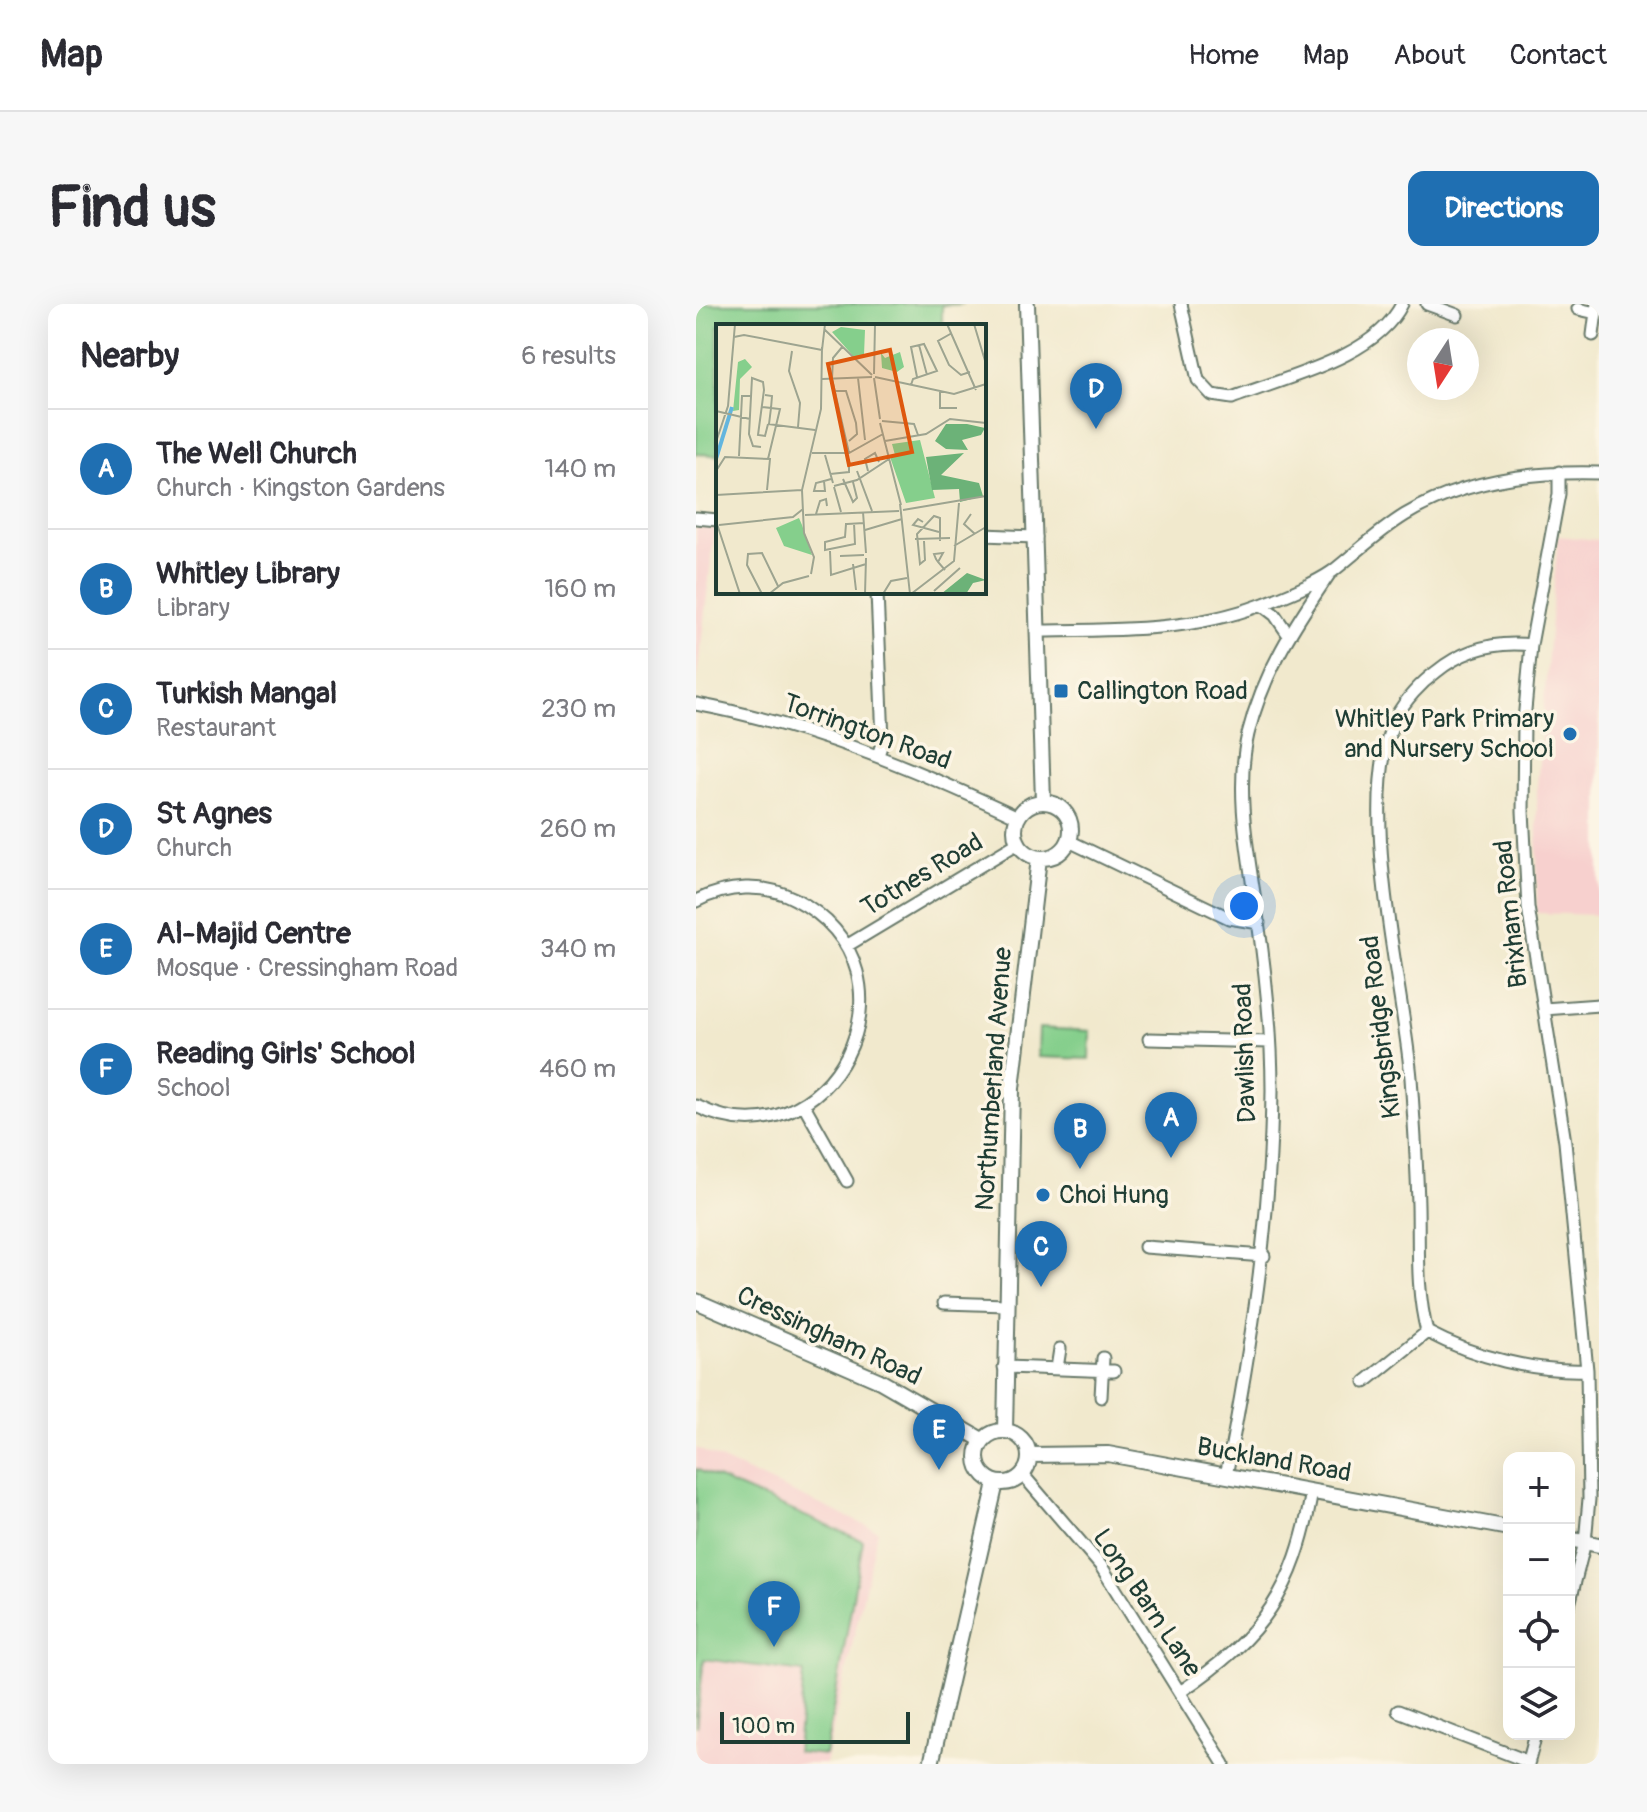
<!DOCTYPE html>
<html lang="en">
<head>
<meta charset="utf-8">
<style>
	:root { --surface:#fff; --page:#f7f7f7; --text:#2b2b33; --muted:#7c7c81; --line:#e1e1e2; --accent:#1f6fb2 }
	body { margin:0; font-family:Pangolin,sans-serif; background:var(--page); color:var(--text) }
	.controls { position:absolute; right:24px; bottom:24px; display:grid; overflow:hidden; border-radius:16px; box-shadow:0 8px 32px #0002 }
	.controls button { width:72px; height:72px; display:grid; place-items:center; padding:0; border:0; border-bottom:2px solid var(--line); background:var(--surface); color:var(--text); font:40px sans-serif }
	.compass { position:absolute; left:711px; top:24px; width:72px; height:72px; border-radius:50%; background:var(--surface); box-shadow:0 8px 32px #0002; rotate:192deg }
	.scale { position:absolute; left:24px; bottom:20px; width:190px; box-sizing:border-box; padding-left:8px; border:4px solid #1f3d34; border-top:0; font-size:22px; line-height:28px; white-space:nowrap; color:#1f3d34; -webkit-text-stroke:6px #fcf5e5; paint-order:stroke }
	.you { position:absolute; left:548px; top:602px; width:28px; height:28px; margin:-20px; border:6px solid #fff; border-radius:50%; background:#1a73e8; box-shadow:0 0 0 12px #1a73e833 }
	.badge { display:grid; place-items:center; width:52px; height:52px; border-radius:50%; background:var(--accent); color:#fff; font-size:26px; font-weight:700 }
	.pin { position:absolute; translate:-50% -66px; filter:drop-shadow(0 2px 4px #0008) }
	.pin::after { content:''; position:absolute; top:42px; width:28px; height:24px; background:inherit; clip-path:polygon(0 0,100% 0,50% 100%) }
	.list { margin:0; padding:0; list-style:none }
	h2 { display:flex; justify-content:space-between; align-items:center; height:104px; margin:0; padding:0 32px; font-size:34px }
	h2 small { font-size:26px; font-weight:400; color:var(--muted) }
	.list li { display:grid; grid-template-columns:52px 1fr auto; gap:24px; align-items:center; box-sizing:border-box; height:120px; padding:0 32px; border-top:2px solid var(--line) }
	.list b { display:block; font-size:30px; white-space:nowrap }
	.list p { margin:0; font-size:26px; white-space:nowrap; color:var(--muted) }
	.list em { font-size:26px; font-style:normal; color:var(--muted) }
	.icon { flex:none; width:44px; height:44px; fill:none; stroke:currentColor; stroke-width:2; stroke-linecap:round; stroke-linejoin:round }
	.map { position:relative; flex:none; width:903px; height:1460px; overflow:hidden; border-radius:16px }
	header { display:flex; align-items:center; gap:48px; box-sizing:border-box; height:112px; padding:0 40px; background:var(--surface); border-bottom:2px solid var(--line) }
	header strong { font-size:38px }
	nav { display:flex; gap:44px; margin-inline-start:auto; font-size:28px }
	.intro { display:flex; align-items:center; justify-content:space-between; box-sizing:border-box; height:192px; padding:0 48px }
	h1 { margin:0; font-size:56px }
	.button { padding:20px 36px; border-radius:16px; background:var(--accent); color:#fff; font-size:28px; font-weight:700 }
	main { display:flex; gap:48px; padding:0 48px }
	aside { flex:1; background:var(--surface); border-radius:16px; box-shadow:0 8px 32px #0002 }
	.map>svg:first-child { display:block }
</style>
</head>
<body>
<header>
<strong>Map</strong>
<nav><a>Home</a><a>Map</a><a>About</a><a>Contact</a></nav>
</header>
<div class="intro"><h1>Find us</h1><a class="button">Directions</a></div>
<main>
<aside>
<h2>Nearby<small>6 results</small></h2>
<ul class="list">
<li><span class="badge">A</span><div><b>The Well Church</b><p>Church · Kingston Gardens</p></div><em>140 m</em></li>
<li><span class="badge">B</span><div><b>Whitley Library</b><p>Library</p></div><em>160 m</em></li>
<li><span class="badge">C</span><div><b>Turkish Mangal</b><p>Restaurant</p></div><em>230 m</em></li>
<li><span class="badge">D</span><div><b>St Agnes</b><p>Church</p></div><em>260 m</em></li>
<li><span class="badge">E</span><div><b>Al-Majid Centre</b><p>Mosque · Cressingham Road</p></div><em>340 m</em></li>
<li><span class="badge">F</span><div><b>Reading Girls' School</b><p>School</p></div><em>460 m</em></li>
</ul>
</aside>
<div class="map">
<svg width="903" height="1460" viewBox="0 0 903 1460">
	<rect width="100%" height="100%" fill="#fcf5e5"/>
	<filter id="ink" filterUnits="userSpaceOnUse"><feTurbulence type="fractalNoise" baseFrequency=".0125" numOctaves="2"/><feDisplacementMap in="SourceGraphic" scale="16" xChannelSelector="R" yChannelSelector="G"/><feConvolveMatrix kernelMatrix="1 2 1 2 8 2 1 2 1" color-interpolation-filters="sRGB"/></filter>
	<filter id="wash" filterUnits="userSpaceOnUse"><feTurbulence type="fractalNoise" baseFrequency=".006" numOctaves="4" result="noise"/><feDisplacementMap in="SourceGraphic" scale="32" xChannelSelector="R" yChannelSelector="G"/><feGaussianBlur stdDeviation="1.8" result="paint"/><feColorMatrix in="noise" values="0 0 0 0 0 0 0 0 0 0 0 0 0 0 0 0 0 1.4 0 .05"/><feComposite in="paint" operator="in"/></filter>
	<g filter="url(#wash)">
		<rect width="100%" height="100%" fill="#f1e9cd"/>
		<!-- built -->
		<path fill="#f7d0ce" d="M0,223L19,224L0,382Z
			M862,232L903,236V611L841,609V482Z
			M0,1144L182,1227L129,1460H0Z"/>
		<!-- green -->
		<path fill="#85cf8c" stroke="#528660" stroke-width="2" d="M0,0H268L246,1V22H22V151L0,150Z
			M343,724L394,727L393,755L342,753Z
			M0,1165L167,1237L129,1451L101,1448L108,1368L8,1355L0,1423Z"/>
	</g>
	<g filter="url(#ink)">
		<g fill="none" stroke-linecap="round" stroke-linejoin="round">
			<!-- minor casing -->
			<g stroke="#68796a" stroke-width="15">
				<path id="minor" d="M485,0L502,76L516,91L536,94C590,73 679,54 706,0
					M731,0L761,11
					M882,5L900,9
					M897,31L901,0
					M863,168V190L835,341L828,417L827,507L832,603L869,838L891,1066L893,1195L889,1238L873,1301
					M0,214L22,216
					M288,231L340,233
					M181,288L187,437L182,451
					M566,301L579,311L592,330
					M343,327C419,326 493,328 565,301C588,292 617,281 637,267C661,248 683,227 709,211C767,176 837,167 903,169
					M835,341C800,337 768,345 740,368C725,379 709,396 700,413C659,496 707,680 715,774C718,816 721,859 722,901C723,945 720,985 731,1028C778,1053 838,1068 891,1066
					M0,400C114,421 217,464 322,513
					M373,537L533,614L563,619
					M0,597C31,581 68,579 99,595C238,668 133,868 0,802
					M152,641L322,539
					M848,705L903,701
					M453,735L574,738
					M108,801L151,877
					M449,943L568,952
					M248,999L310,1001
					M308,1063L418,1067
					M361,1064L364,1045
					M669,1078L731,1028
					M405,1093L407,1054
					M327,1171L405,1262L528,1460
					M530,1172C555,1044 575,917 576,786C576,730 570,672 562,617C554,556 538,491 552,430C567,369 599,320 634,269
					M484,1388C567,1332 599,1287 616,1187
					M702,1407L833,1458
					M832,1460L840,1430"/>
			</g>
			<!-- tertiary casing -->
			<g stroke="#68796a" stroke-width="18">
				<path id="tertiary" d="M331,0L347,497
					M319 526a28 28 0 1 1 56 0a28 28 0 1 1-56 0Z
					M0,997L184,1077L286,1136
					M281 1153a26 26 0 1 1 52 0a26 26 0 1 1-52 0Z
					M309,1127L316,784L343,554
					M333,1151L412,1150L813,1224
					M873,1235L903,1241
					M235,1460L300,1179"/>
			</g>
			<!-- minor -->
			<use href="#minor" stroke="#fff" stroke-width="11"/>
			<!-- tertiary -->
			<use href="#tertiary" stroke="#fff" stroke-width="14"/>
		</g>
	</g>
	<!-- markers -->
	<g fill="#1f6fb2" stroke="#fcf5e5" stroke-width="3">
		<rect x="357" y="379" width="16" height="16" rx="4"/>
		<circle cx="874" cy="430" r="8"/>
		<circle cx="347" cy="891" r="8"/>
	</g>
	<g text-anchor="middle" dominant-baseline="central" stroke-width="7" stroke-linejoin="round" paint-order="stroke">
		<!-- poi labels -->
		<g font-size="26" fill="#1f3d34" stroke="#fcf5e5" text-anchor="start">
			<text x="381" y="387">Callington Road</text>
			<text x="858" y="415" text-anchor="end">Whitley Park Primary<tspan x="858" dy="30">and Nursery School</tspan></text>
			<text x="363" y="891">Choi Hung</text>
		</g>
		<!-- street labels -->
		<g font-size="26" fill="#1f3d34" stroke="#fcf5e5">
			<text transform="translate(171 428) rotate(20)">Torrington Road</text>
			<text transform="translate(226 571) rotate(-31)">Totnes Road</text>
			<text transform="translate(815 610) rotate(-96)">Brixham Road</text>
			<text transform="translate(685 723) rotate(-97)">Kingsbridge Road</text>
			<text transform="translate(549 749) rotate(-92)">Dawlish Road</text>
			<text transform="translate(298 775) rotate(-86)">Northumberland Avenue</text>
			<text transform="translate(133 1032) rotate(25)">Cressingham Road</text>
			<text transform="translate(578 1156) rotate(10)">Buckland Road</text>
			<text transform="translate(451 1299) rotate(56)">Long Barn Lane</text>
		</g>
	</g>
	<!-- overview -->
	<g transform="translate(20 20)">
		<rect width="270" height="270" fill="#f1e9cd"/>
		<path d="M125,3L149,6L148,31L138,33L116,8ZM184,28L188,43L181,48L166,44L165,29L169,34ZM29,35L36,43L24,55L23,86L17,87L22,38ZM204,116L219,174L190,179L174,133L179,131L176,120ZM83,194L86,201L96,231L68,222L60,204Z" fill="#85cf8c"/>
		<path d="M230,100H251L269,104L265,111L246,116L252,126L230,125L219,117ZM248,129L225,151L263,159L267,172L244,178L243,165L216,166L210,133ZM251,249L270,256L257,259L250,270H225Z" fill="#6cb278"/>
		<path fill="none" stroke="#62b5de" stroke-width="4" d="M0,135L16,83"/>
		<path fill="none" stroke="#9da490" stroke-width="2" d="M231,0L260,66M258,0L270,40M108,5L156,51M236,9L222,17L233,41L245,51L254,48M18,13L28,11L106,26M203,21L211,51M127,22L117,34L116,55L133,129M106,26L109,0M76,27L73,47L84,79L82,103M158,50L159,0M159,53L238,70L270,60M142,54L149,116M158,54L164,95M106,55L156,53M195,61L197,55L221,47L208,20L195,23L201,53M118,67H130L140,99L141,110L133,117M224,67V84H241M49,71L56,72L55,84L64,85L52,135M46,83L55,84L53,100M0,87L34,95M166,97L198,100L202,111M164,99L185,181M52,100L99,106M169,117L210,110L234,95L270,99M0,118L12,82L19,0M45,123L37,122L33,110L36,54L47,58L48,66L42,111L49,112L52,100M96,129H133L167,110M109,131L117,159M23,132L26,72H36M0,147L9,133L54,135L51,166M141,147L156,187M152,147L149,135L159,129L163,138M114,150L133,148V139M127,155L137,178L141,174L137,158M108,157L100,159L98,167H109L108,157L115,155M118,162L141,156L173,135M118,163L125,188M0,171L86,166M184,180L194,270M187,186L270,172M147,188L150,229M100,190L104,177L110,175L111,182M255,190L248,200L259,210M89,191L183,187M0,197L24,270M207,198L202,195L197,201L223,208M138,199L139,220L109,226V218L129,213L130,200H131L148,199M3,201L77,193L87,185M149,206L186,195M199,215L234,214M208,217L209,236L204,240L201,210L218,192L224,194V217M238,222L270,203M114,227L115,251L150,240M124,232L148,231M222,238L227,229L218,230L220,235L222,238L229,246M137,240L140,266M95,250L98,233L88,209L86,166L105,85L106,23M218,267L244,244M46,270L31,241L32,230L46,229L62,262M53,270L67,259L93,252M149,270L150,234M167,270L175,257L191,254M195,270L238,237L243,179"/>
		<path fill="#de580e" fill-opacity="0.15" stroke="#de580e" stroke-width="4" d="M174,26L196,128L133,141L112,40Z"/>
		<rect width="270" height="270" fill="none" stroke="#1f3d34" stroke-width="4"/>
	</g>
</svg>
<div class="controls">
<button>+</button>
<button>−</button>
<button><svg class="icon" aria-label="locate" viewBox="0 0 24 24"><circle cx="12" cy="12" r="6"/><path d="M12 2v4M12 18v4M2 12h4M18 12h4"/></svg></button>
<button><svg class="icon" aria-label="layers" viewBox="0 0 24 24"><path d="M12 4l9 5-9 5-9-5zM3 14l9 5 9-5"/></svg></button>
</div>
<svg class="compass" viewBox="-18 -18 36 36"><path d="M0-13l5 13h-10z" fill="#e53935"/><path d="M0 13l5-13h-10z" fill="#7c7c81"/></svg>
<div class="scale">100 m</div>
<div class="you"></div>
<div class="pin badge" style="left:475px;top:854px">A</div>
<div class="pin badge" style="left:384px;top:865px">B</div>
<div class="pin badge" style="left:345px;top:983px">C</div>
<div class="pin badge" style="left:400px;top:125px">D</div>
<div class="pin badge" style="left:243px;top:1166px">E</div>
<div class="pin badge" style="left:78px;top:1343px">F</div>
</div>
</main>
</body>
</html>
